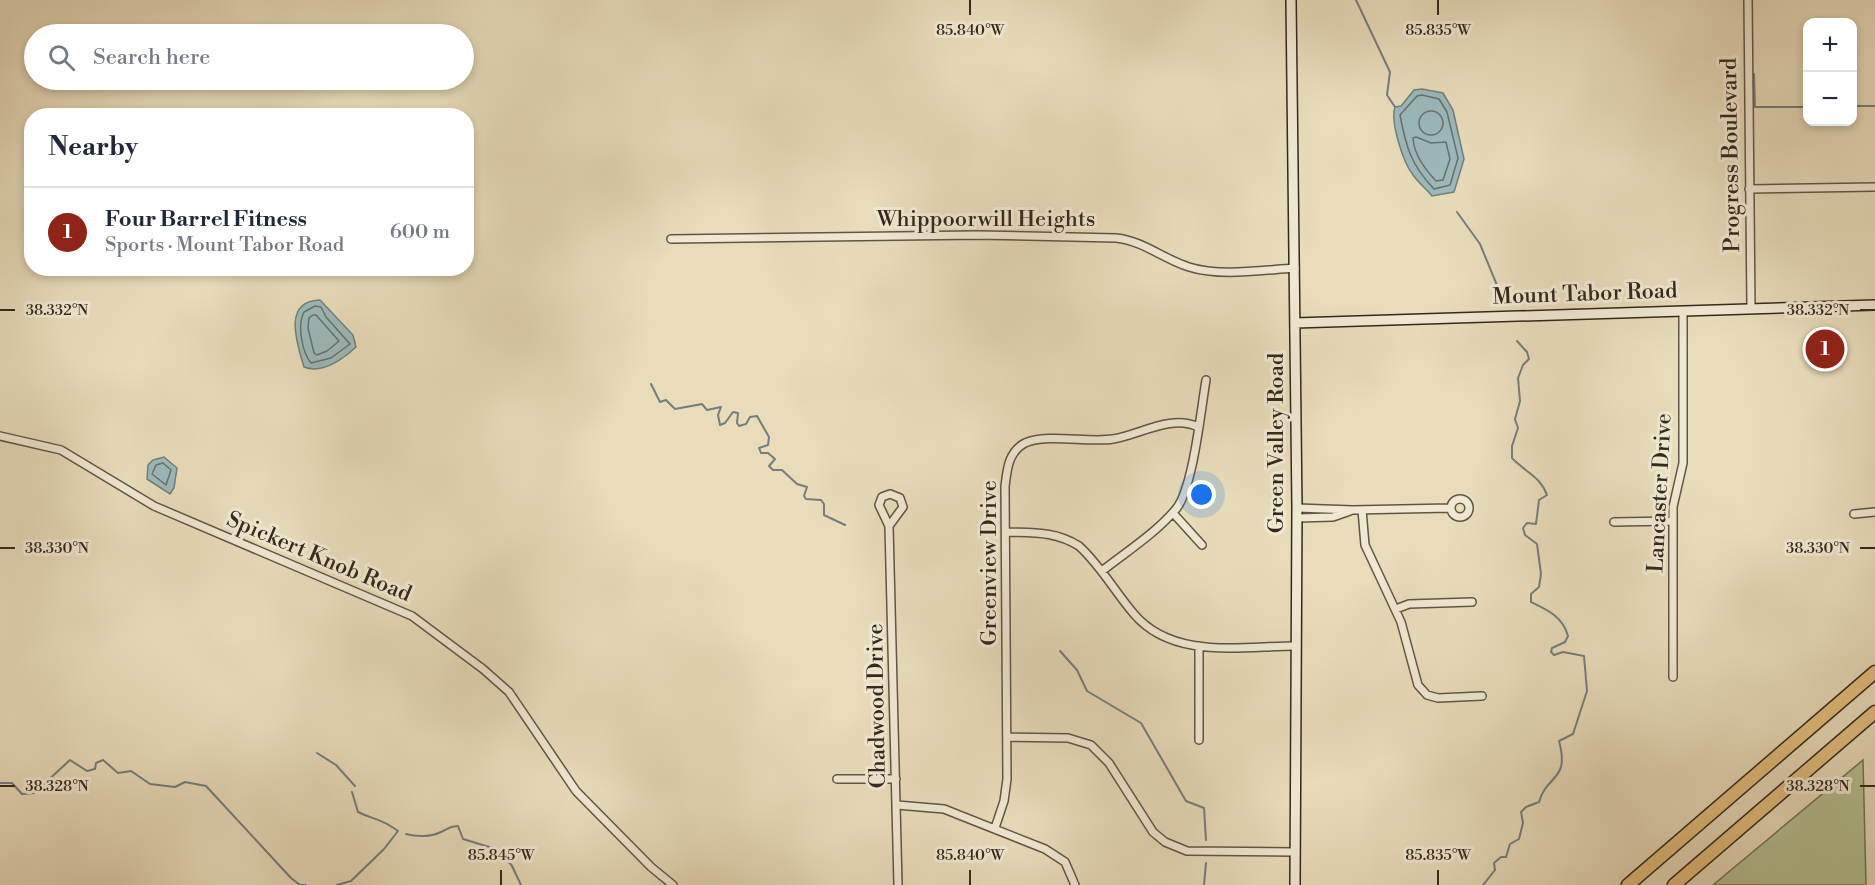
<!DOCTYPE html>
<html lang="en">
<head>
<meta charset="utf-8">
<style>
	:root { --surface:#fff; --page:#f6f6f7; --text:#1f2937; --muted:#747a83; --line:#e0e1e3; --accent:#8f2418 }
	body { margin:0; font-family:"Libre Bodoni",serif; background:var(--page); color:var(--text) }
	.controls { position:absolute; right:18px; top:18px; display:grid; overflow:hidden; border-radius:12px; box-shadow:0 3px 9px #0003 }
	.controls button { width:54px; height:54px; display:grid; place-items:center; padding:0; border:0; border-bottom:2px solid var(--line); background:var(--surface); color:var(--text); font:30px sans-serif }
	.you { position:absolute; left:1202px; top:495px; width:21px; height:21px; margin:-15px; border:4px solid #fff; border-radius:50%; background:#1a73e8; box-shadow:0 0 0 9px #1a73e833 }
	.badge { display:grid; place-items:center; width:39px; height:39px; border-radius:50%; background:var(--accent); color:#fff; font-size:20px; font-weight:700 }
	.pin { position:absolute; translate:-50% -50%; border:3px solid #fff; box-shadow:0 2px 6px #0006 }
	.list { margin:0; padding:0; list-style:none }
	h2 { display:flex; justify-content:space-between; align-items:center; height:78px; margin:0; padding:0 24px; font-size:26px }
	h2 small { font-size:20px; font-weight:400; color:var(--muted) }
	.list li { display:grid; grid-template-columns:39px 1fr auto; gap:18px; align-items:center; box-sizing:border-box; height:90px; padding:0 24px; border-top:2px solid var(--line) }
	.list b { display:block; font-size:22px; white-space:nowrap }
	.list p { margin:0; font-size:20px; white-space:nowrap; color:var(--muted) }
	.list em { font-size:20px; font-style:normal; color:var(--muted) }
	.icon { flex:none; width:33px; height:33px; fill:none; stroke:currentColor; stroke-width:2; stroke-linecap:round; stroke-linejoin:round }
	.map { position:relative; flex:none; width:1875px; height:885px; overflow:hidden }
	.search { position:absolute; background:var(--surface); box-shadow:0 3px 9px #0003; left:24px; top:24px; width:450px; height:66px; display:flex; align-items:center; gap:15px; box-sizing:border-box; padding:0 21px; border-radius:33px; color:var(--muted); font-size:22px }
	.panel { position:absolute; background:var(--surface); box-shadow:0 3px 9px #0003; left:24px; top:108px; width:450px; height:168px; border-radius:24px }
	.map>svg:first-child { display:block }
</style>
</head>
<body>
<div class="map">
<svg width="1875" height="885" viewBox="0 0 1875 885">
	<rect width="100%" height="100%" fill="#e8dcbb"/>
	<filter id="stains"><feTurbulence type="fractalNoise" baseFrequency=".00333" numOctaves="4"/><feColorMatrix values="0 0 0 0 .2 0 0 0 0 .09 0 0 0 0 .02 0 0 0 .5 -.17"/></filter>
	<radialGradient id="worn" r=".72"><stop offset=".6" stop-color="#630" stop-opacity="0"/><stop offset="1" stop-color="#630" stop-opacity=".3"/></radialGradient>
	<!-- green -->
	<path fill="#b4c091" stroke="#747456" stroke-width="1.5" d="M1863,760L1866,885H1713Z"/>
	<!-- water -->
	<path fill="#9cb9bc" stroke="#727f7c" stroke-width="1.5" d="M1422,89L1443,93L1453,110L1464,159L1454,192L1432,196C1426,189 1418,182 1413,175C1403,162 1390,122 1395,107L1401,106L1414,90Z
		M320,300L353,335L356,347C343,359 322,374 304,367C297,343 282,301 320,300Z
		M164,457L177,468L174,488L170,494L147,479L148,465L153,460Z"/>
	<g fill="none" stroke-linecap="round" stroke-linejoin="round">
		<!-- shore -->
		<path stroke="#68716c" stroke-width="1.5" d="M1422,95L1439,99L1447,112L1458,158L1450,185L1434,189C1411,165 1406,147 1400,115L1417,96Z
			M1419 123a12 12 0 1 1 24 0a12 12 0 1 1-24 0Z
			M1416,137L1431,143L1446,142L1450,159L1443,180L1436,181C1425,169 1414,155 1413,138Z
			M315,306L321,307L326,317L350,344L331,358L311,363C302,352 297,325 304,312Z
			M313,315H316L339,341L327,351L317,355L314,353L308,328L309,318Z
			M163,463L171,470L166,485L152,474L156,465Z"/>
		<!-- stream -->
		<path stroke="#727f7c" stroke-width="2" d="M1356,0L1390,72L1387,95L1395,107
			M1754,74L1755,107H1808
			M1852,106H1875
			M1457,212L1480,244L1501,295
			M651,384L660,402L666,400L675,409L702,404L707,410L721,407L718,415L720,425L725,423L733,412L738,413L737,423L739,426L746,424L750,417L757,416L769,437L768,445L759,448L761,453H768L775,459L769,466L773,470H782L797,484L807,487L804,496L806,499L821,500L824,504V515L845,525
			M1060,651L1077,670L1087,691L1141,723L1186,801L1204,808L1206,840
			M317,753L336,765L355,786
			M0,783H12L22,794L34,793L70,760L87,771L95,769L96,763L103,760L118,773L131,771L150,784L175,787L185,782L206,786L291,878L300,885H306
			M406,834C416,837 431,837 441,832C448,829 449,826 458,826L463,839L499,850L512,866L521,885
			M337,885L351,881L384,849L398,831C381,818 374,820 358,812L352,792
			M1204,885L1206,863
			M1483,885L1495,870L1494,863L1501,857H1506L1510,844L1519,839L1523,823L1521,812L1526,807L1539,802C1547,774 1570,781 1559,741L1573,734L1587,691L1584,656L1563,652L1554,655L1551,652L1552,648L1565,642L1568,636C1563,617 1548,610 1531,602V594L1539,587L1541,574L1537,544L1525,535L1523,528L1527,523L1536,524L1539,500L1547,495C1540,476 1525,472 1512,458V446L1518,428L1515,419L1520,401L1518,378L1523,365L1529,359L1527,352L1517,341"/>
		<!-- street casing -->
		<g stroke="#605644" stroke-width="10">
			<path id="street" d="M1748,0L1751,309
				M1749,189L1875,187
				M671,239L978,235L1116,238C1144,241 1163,259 1189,267C1220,277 1262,270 1295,268
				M0,436L61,450L154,506L412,616L483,669L509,692L576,791L651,867L673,885
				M890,494L900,498L903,507L889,526L879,505L882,497Z
				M1451 508a9 9 0 1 1 18 0a9 9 0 1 1-18 0Z
				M1297,508L1353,510L1450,508
				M1362,510L1365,545L1401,622L1418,685L1427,695L1438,698L1482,696
				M1173,513L1202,545
				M1854,514L1875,512
				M1297,518L1333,517L1350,511
				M1614,522L1673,521
				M889,526L898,885
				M1006,532C1033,533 1055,531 1079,546C1101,566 1115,592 1134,614C1173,660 1242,646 1295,646
				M1102,571C1126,552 1156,533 1176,509C1193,489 1201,409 1206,380
				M1396,609L1409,604L1472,602
				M1199,646V740
				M1673,677V507L1683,463V311
				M1007,737L1068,738L1091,745L1109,763L1153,832L1165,842L1187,851L1294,852
				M837,779H896
				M897,805L944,809L1045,849L1065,862L1075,885
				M995,828L1004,801L1007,779L1005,487C1007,470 1008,452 1025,443C1047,433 1088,443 1113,439C1139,435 1172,414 1198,427"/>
		</g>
		<!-- secondary casing -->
		<g stroke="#33291c" stroke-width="12">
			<path id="secondary" d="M1291,0L1297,508L1295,885
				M1295,323L1875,305"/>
		</g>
		<!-- highway casing -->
		<g stroke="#33291c" stroke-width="15">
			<path id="highway" d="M1628,885L1875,672
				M1674,885L1875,712"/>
		</g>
		<!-- street -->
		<use href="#street" stroke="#f0e8d3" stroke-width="7"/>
		<!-- secondary -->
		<use href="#secondary" stroke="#f0e8d3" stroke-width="9"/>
		<!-- highway -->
		<use href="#highway" stroke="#e4be7e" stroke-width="12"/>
	</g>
	<!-- ticks -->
	<path fill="none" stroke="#33291c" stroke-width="2" d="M970,0V15M1438,0V15M0,310H15M1860,310H1875M0,548H15M1860,548H1875M0,786H15M1860,786H1875M501,870V885M970,870V885M1438,870V885"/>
	<g text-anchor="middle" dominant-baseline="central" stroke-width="6" stroke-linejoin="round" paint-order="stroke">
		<!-- street labels -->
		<g font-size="22" fill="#33291c" stroke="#f0e8d3">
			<text transform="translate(1731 155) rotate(-91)">Progress Boulevard</text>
			<text x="986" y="219">Whippoorwill Heights</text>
			<text transform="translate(1585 294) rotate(-2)">Mount Tabor Road</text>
			<text transform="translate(1276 443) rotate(-90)">Green Valley Road</text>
			<text transform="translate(1660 493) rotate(-87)">Lancaster Drive</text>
			<text transform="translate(319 557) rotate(23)">Spickert Knob Road</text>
			<text transform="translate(989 563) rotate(-90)">Greenview Drive</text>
			<text transform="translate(877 706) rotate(-91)">Chadwood Drive</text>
		</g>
	</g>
	<g font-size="15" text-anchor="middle" fill="#33291c" stroke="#f0e8d3" stroke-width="6" stroke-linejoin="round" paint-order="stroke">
		<text x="970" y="35">85.840°W</text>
		<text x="1438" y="35">85.835°W</text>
		<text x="57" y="315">38.332°N</text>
		<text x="1818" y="315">38.332°N</text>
		<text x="57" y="553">38.330°N</text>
		<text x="1818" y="553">38.330°N</text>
		<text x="57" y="791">38.328°N</text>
		<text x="1818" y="791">38.328°N</text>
		<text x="501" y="860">85.845°W</text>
		<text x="970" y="860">85.840°W</text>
		<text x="1438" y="860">85.835°W</text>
	</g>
	<rect width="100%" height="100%" filter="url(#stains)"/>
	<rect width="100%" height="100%" fill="url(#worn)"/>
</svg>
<div class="controls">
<button>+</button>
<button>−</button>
</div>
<div class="you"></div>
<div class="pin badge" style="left:1825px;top:349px">1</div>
<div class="search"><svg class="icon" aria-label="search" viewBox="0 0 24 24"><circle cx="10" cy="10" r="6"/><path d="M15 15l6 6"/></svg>Search here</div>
<section class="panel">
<h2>Nearby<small></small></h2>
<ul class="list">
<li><span class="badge">1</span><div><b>Four Barrel Fitness</b><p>Sports · Mount Tabor Road</p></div><em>600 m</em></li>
</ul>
</section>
</div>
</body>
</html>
